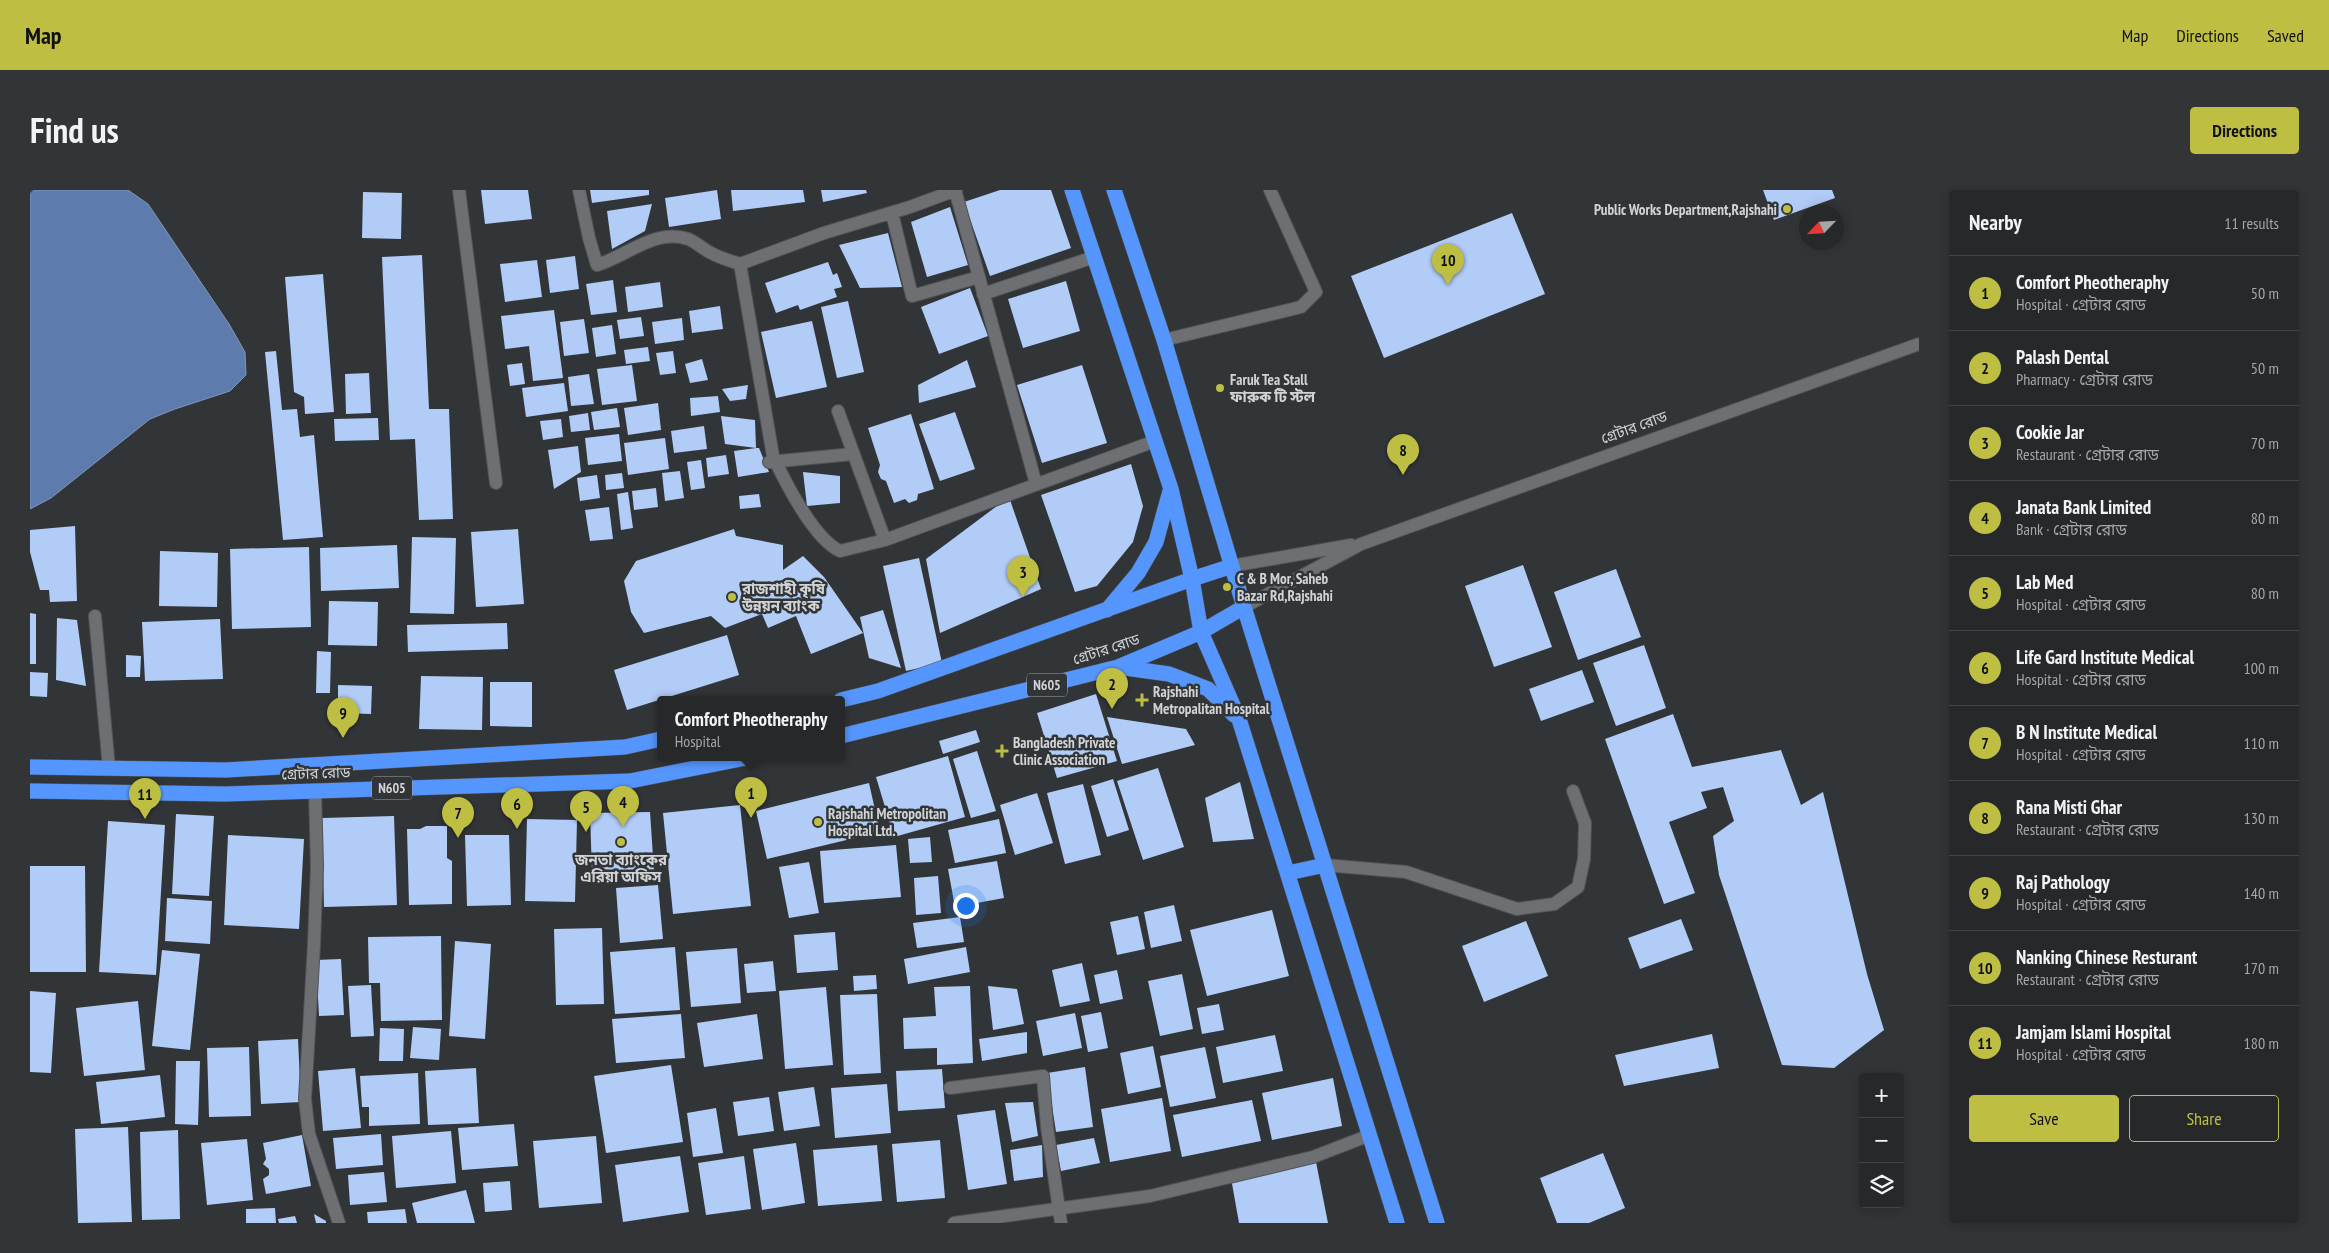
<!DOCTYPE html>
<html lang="en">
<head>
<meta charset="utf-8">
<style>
	:root { --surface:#26282a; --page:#323436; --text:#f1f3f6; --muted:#a4a6a8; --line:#424447; --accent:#bebf42 }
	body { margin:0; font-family:"PT Sans Narrow","Noto Sans Bengali",sans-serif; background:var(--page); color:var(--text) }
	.controls { position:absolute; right:15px; bottom:15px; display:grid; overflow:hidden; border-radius:5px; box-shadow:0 2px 12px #0003 }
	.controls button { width:45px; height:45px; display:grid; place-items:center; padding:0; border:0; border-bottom:1px solid var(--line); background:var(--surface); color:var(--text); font:25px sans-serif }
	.compass { position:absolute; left:1769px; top:15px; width:45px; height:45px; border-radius:50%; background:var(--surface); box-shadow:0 2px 12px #0003; rotate:245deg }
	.you { position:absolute; left:935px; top:715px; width:18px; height:18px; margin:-12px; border:4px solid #fff; border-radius:50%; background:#1a73e8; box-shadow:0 0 0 8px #1a73e833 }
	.badge { display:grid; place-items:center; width:32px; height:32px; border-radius:50%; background:var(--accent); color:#111; font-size:16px; font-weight:700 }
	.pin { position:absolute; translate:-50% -41px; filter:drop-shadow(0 1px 2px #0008) }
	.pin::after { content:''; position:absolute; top:26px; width:18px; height:15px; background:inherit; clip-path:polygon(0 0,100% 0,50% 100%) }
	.popup { position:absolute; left:627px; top:506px; width:188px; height:65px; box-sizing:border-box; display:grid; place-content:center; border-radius:5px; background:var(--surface); filter:drop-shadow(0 1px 4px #0005); font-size:16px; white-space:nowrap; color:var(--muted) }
	.popup b { font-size:19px; color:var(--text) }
	.popup::after { content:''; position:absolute; left:50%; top:100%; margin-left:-10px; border:10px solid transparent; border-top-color:var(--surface) }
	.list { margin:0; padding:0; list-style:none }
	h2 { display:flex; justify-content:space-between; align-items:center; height:65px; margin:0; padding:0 20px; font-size:21px }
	h2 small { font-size:16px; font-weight:400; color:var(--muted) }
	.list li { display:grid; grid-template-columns:32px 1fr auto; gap:15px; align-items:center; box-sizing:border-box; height:75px; padding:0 20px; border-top:1px solid var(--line) }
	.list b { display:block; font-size:19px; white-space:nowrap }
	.list p { margin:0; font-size:16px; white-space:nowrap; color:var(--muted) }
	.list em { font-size:16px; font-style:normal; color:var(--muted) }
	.actions { display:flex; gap:10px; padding:15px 20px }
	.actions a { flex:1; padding:11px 0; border:1px solid var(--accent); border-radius:5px; text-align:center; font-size:18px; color:var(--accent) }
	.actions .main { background:var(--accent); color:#111 }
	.icon { flex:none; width:28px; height:28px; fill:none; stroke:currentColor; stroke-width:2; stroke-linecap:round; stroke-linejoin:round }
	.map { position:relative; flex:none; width:1889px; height:1033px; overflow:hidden; border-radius:5px }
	header { display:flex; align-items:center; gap:30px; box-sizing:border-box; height:70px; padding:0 25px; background:var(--accent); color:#111 }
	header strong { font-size:24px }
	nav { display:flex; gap:28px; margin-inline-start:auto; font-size:18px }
	.intro { display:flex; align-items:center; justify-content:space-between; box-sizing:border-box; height:120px; padding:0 30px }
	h1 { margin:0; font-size:35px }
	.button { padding:12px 22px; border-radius:5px; background:var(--accent); color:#111; font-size:18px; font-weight:700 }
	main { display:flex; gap:30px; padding:0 30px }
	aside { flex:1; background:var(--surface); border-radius:5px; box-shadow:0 2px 12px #0003 }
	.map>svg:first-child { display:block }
</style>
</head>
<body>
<header>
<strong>Map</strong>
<nav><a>Map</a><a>Directions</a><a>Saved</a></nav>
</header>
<div class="intro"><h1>Find us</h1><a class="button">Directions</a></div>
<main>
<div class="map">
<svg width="1889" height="1033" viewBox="0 0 1889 1033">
	<rect width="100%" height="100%" fill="#323538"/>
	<!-- water -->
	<path fill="#5d7cad" stroke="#8096b9" d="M0,0H98L118,14L199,134L215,162L216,185L200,201L145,219L120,229L21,308L0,319Z"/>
	<!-- building -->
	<path fill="#b1ccf7" d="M451,0H498L502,29L455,34Z
		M560,0H619V5L562,13Z
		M687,0L691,29L639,37L635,8Z
		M701,0H773L775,12L703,21Z
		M791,0H836L837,3L793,12Z
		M970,0H1021L1041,58L960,86L934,12Z
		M1733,0H1802L1805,8L1744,30Z
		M333,2L372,3L371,49L332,48Z
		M622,14L615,41L582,59L577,21Z
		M920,17L938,75L897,87L881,32Z
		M1482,23L1515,104L1354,168L1321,86Z
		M858,43L872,97L830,98L809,55Z
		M392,65L399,219H419L423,329L389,330L385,249L360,250L352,67Z
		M545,66L549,99L520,103L516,70Z
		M507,70L512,107L475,112L470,74Z
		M798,72L803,85L807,83L812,97L804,99L807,107L770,120L768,115L746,123L735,93Z
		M293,84L304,222L275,224L274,207L264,202L255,87Z
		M583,90L587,122L561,125L556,94Z
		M1036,91L1050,141L993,158L978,109Z
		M630,92L633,117L598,122L595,97Z
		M940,98L958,146L909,164L891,117Z
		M818,111L834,182L807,188L791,117Z
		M690,116L693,139L662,143L659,121Z
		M524,120L533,188L503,191L499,156L475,159L471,126Z
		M611,127L614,146L590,149L587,130Z
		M652,128L654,150L625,154L622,132Z
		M554,129L559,163L534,166L530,132Z
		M782,131L797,197L746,208L731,142Z
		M582,135L586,164L566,167L562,138Z
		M618,157L620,171L596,174L594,160Z
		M246,161L252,220L267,219L270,247L284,245L293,347L253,350L235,162Z
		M643,161L646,183L630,185L626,163Z
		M672,169L678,190L660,193L655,174Z
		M937,170L946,197L889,213L888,195Z
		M492,173L495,194L480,196L477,175Z
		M602,175L607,211L572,215L567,179Z
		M1052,175L1077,253L1012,273L987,195Z
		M339,183L341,223L316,224L315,184Z
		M559,184L564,214L541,216L538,187Z
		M534,193L538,221L496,227L492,198Z
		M718,195L716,209L700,211L692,199Z
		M688,206L690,222L661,226L660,208Z
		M628,213L631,240L598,245L594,218Z
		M587,218L590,237L564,240L561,222Z
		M925,222L945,279L910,291L889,234Z
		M558,223L560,240L541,242L539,226Z
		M881,224L904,299L888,304L887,310L879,313L875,309L864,313L856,291L851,289L848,282L850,275L838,238Z
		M691,226L725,230L726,258L695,254Z
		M348,228L349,250L305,251L304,229Z
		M531,229L533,247L513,250L510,231Z
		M674,236L677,259L644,263L641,241Z
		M589,244L592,271L558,275L555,248Z
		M635,248L639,279L598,285L594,253Z
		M548,256L551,282L524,299L518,260Z
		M726,258H729L739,282L708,287L704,261Z
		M696,265L699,284L678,287L676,268Z
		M671,270L675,298L661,300L657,272Z
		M1101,274L1113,316L1103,352L1067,396L1045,402L1011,305Z
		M650,281L654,308L635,311L632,283Z
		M773,282L810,286V313L777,316Z
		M592,283L594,298L576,300L575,285Z
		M567,285L570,308L550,311L547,288Z
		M626,298L628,317L604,320L602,301Z
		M598,302L603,338L591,340L587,304Z
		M729,304L731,317L710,319L709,306Z
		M979,307L1011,399L910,443L896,369Z
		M579,317L583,349L560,351L555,320Z
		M45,336L47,411L20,412L19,400H10L0,362V340Z
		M488,339L494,414L446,417L441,342Z
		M704,339L706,346L753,355V380L773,366L794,387L833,443L781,464L766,426L738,438L732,424L695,438L681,426L614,443L601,422L594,391L606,371Z
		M382,347L426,348L424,424L380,423Z
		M367,355L369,398L291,401L290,358Z
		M279,357L281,437L202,439L200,359Z
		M130,361L188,363L187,417L129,416Z
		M889,368L912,473L876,481L853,376Z
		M1493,375L1522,457L1464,477L1435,396Z
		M1586,379L1611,447L1548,470L1524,402Z
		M299,411L348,412L347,456L298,455Z
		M853,420L871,478L839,468L830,427Z
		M0,423L6,424V474H0Z
		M27,428L47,430L56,496L26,490Z
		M190,429L193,489L115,491L112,432Z
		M477,433L478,459L378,462L377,435Z
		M697,445L709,485L597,520L584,480Z
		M1614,455L1636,518L1586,536L1563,473Z
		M287,461L301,462L300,503H286Z
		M96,465L111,466L110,487H96Z
		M1552,480L1564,512L1511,531L1499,499Z
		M0,482L18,483L17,507L0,506Z
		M391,486L453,487L452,540L389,539Z
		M460,492H502V537L460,536Z
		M308,495L342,496L341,524L308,523Z
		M1066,504L1087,571L1027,588L1007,523Z
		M1643,524L1662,577L1751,560L1771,615L1793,602L1837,784L1854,840L1804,878L1752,875L1689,685L1683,646L1704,631L1693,597L1671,602L1677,618L1639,632L1665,703L1634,714L1575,549Z
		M1077,527L1156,539L1165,555L1092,574Z
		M946,540L950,552L913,564L909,551Z
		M947,561L966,621L941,628L923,569Z
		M918,566L935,627L864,647L846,587Z
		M1128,578L1154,657L1113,670L1087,591Z
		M1083,589L1099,640L1077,647L1061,596Z
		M1210,592L1224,649L1183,652L1175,608Z
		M839,593L850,642L737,669L726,621Z
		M1053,594L1071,665L1035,674L1017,603Z
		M1007,603L1023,653L985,665L970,615Z
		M710,615L721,716L643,724L633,623Z
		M620,622L624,681L562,683L560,623Z
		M146,624L184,626L179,706L142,704Z
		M364,626L367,715L294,717L292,628Z
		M497,629L547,630L545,712L495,711Z
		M969,629L976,663L925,673L918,640Z
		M78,631L135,635L126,785L69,782Z
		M396,636H417V668L422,671V714L379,715L377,639H390Z
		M198,645L274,649L269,739L194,735Z
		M435,645H479L481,715L437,716Z
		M900,647L902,672L880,673L878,649Z
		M866,655L871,707L794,713L790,661Z
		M967,671L974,708L925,717L918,679Z
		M779,672L789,723L759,728L749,677Z
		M0,676H55L56,782H0Z
		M908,686L911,723L886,725L884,688Z
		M628,695L633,749L590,753L586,698Z
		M137,708L182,711L180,754L135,751Z
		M1144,715L1152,751L1121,758L1114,722Z
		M1242,720L1259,786L1177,806L1160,740Z
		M1108,726L1115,759L1087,765L1080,732Z
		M930,727L934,752L887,758L883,733Z
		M1651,729L1663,760L1610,779L1598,748Z
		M1496,731L1518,786L1454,812L1432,756Z
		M572,738L574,814L526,815L524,739Z
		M805,742L808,780L767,783L764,745Z
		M411,746L412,830L351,831L350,793H339L338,747Z
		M425,751L461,754L455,849L419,846Z
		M645,757L650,820L585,824L580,762Z
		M936,757L940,782L878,794L874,769Z
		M707,758L711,813L661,817L656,762Z
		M132,760L170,764L160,860L122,856Z
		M311,769L314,825L289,826L286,770Z
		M743,771L746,801L717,803L714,774Z
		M1052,773L1060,811L1030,817L1022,780Z
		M1087,780L1093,809L1070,814L1064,785Z
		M1152,784L1163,839L1130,846L1118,791Z
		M846,785L847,799L824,801L823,786Z
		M341,795L344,846L321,847L318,796Z
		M940,796L943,873L907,875V858L874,859L873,828L906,826L904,797Z
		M958,796L987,799L994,834L963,840Z
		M796,797L803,875L755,879L749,801Z
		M0,801L26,803L21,883L0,882Z
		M847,804L851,883L814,885L810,805Z
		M108,811L115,880L54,886L46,818Z
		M1189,814L1194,840L1172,844L1167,818Z
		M1071,822L1078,858L1058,862L1051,826Z
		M1045,823L1052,858L1013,866L1006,831Z
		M651,824L655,868L586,873L582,829Z
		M727,824L733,869L674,877L667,833Z
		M383,837L411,839L409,870L380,868Z
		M350,838L374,839L373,871H349Z
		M997,842V863L952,871L949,849Z
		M1682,844L1689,878L1594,896L1585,865Z
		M1245,845L1253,881L1193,893L1186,857Z
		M268,849L271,912L231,914L228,851Z
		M1123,856L1131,897L1098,904L1090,863Z
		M219,857L221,926L179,927L177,858Z
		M1175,857L1186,908L1140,917L1130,866Z
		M146,871H170L168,935L145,934Z
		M641,875L653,952L576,963L564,886Z
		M1055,877L1063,937L1026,942L1017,883Z
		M325,878L331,938L293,941L288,881Z
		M446,878L449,933L398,935L395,881Z
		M912,879L915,918L868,921L866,881Z
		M388,883L390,934L339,936V917H332L330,886Z
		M130,885L135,927L71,934L66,892Z
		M1303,888L1312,936L1242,950L1232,903Z
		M857,894L861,943L805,948L801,898Z
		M784,897L790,936L754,941L748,902Z
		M739,907L744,941L708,946L703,912Z
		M1132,908L1141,961L1080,972L1071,919Z
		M1222,910L1231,951L1152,967L1143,925Z
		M1003,912L1008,946L982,952L975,913Z
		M686,918L693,963L663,967L657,923Z
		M965,920L977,994L938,1000L927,925Z
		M484,934L488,976L432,980L428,938Z
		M98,937L102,1032L48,1033L45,939Z
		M148,940L150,1029L112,1030L110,942Z
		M421,941L426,993L366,998L362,946Z
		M351,944L353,975L306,979L303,948Z
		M272,945L281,996L236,1004L233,989L239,985V979L233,974L236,969L233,953Z
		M566,946L572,1013L509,1018L503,951Z
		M1064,948L1070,973L1031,981L1026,955Z
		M217,949L223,1010L177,1015L171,953Z
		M910,950L915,1008L867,1012L862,954Z
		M766,953L775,1013L732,1020L723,959Z
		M847,955L852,1011L788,1016L783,960Z
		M1012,955L1013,987L984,991L980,960Z
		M1573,963L1595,1018L1559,1033H1527L1510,988Z
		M650,966L659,1022L593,1032L585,975Z
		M714,966L721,1019L676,1025L668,973Z
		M1286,972L1298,1033H1209L1201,988Z
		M354,982L357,1012L320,1015L318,985Z
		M480,991L482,1020L455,1022L453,993Z
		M436,1000L445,1033H387L382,1013Z
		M245,1018L246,1033H216V1019Z
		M375,1019L377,1033H338L337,1022Z
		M284,1024L296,1031V1033H286Z
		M265,1026L267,1033H249L248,1029Z"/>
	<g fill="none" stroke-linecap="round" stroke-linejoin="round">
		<!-- minor casing -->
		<g stroke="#515356" stroke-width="14">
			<path id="minor" d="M429,0L466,293
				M549,0L559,48L567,75C597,66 625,38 658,49C666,52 673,59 681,63C690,68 701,71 710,74L794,43L880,17L926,0
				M925,0L1006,294
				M862,23L882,106L949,87
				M710,74L743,266C755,292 784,349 810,361L855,350L1125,251
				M953,104L1064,67
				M1134,150L1271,117L1286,102L1240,0
				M808,221L855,350
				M739,272L823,264
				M1202,376L1321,355
				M1214,417L1331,354L1889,154
				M65,426L79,578
				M285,601L287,676L284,754L275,909L279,944L309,1033
				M1295,675L1376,682L1487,719L1524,714L1548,697L1554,669L1555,633L1543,601
				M920,898L1013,886L1017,937L1031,1033
				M924,1033L1120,1006L1283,967L1340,945"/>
		</g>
		<!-- highway casing -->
		<g stroke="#515356" stroke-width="16">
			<path id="highway" d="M1042,0L1141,299L1162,389L1171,442L1209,529L1367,1033
				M1084,0L1134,150L1214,417L1407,1033
				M1077,420L1108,383L1126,352L1140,301
				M1088,477L1139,484L1178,499L1204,525
				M811,510L848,501L1162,389L1202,376
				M811,546L1088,477L1171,442L1214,417
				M0,577L196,580L595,557L631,549
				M0,601L195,604L600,591L721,567
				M1258,683L1295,675"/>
		</g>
		<!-- minor -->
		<use href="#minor" stroke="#6d6f73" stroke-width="12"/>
		<!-- highway -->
		<use href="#highway" stroke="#5596fe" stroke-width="15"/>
	</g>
	<!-- markers -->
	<g fill="#bebf42" stroke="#323538" stroke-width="2">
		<circle cx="1757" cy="19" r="5"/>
		<circle cx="1190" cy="198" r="5"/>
		<circle cx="1197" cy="397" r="5"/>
		<circle cx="702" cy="407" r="5"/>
		<path d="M1109.5 502.5h5v5h5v5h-5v5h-5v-5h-5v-5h5z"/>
		<path d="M969.5 553.5h5v5h5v5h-5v5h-5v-5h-5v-5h5z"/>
		<circle cx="788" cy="632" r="5"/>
		<circle cx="591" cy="652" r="5"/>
	</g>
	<g text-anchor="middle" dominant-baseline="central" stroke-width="5" stroke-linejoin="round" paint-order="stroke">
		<!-- shield labels -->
		<g fill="#323538" stroke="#a1a4a6" stroke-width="1">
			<rect x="997" y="483.5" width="40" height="23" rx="4"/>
			<rect x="342" y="586.5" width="40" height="23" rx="4"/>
		</g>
		<g font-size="14" font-weight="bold" fill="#d1d3d5">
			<text x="1017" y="495">N605</text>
			<text x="362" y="598">N605</text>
		</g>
		<!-- poi labels -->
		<g font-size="15" font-weight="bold" fill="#d1d3d5" stroke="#323538" text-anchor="start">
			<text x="1747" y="19" text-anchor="end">Public Works Department,Rajshahi</text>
			<text x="1200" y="189">Faruk Tea Stall<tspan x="1200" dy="17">ফারুক টি স্টল</tspan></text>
			<text x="1207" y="388">C &amp; B Mor, Saheb<tspan x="1207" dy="17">Bazar Rd,Rajshahi</tspan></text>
			<text x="712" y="398">রাজশাহী কৃষি<tspan x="712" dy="17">উন্নয়ন ব্যাংক</tspan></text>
			<text x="1123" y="501">Rajshahi<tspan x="1123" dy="17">Metropalitan Hospital</tspan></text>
			<text x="983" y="552">Bangladesh Private<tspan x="983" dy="17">Clinic Association</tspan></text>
			<text x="798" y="623">Rajshahi Metropolitan<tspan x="798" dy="17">Hospital Ltd.</tspan></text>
			<text x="591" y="669" text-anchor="middle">জনতা ব্যাংকের<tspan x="591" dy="17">এরিয়া অফিস</tspan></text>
		</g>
		<!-- street labels -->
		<g font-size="15" fill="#d1d3d5" stroke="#323538">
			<text transform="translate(1604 237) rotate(-20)">গ্রেটার রোড</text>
			<text transform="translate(1076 459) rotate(-18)">গ্রেটার রোড</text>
			<text transform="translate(286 583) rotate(-2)">গ্রেটার রোড</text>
		</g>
	</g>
</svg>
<div class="controls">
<button>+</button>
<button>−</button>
<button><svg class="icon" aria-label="layers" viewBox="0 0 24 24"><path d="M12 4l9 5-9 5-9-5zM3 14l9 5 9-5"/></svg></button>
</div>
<svg class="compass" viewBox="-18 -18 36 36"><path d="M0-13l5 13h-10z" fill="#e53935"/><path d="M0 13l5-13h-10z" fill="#a4a6a8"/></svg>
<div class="you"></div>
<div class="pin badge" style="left:721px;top:628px">1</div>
<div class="popup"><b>Comfort Pheotheraphy</b>Hospital</div>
<div class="pin badge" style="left:1082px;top:519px">2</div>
<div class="pin badge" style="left:993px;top:407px">3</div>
<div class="pin badge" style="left:593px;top:637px">4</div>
<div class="pin badge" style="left:556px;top:642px">5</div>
<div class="pin badge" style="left:487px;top:639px">6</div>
<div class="pin badge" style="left:428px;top:648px">7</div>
<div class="pin badge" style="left:1373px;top:285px">8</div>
<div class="pin badge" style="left:313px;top:548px">9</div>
<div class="pin badge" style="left:1418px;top:95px">10</div>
<div class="pin badge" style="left:115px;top:629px">11</div>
</div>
<aside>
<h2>Nearby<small>11 results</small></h2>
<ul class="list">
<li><span class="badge">1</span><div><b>Comfort Pheotheraphy</b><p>Hospital · গ্রেটার রোড</p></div><em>50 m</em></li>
<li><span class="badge">2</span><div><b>Palash Dental</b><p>Pharmacy · গ্রেটার রোড</p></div><em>50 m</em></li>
<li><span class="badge">3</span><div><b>Cookie Jar</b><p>Restaurant · গ্রেটার রোড</p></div><em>70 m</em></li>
<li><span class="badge">4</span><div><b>Janata Bank Limited</b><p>Bank · গ্রেটার রোড</p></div><em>80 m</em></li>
<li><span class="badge">5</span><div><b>Lab Med</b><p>Hospital · গ্রেটার রোড</p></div><em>80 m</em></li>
<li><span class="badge">6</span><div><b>Life Gard Institute Medical</b><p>Hospital · গ্রেটার রোড</p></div><em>100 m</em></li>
<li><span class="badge">7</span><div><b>B N Institute Medical</b><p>Hospital · গ্রেটার রোড</p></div><em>110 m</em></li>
<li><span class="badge">8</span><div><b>Rana Misti Ghar</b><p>Restaurant · গ্রেটার রোড</p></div><em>130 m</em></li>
<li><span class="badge">9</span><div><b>Raj Pathology</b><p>Hospital · গ্রেটার রোড</p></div><em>140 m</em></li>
<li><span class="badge">10</span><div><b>Nanking Chinese Resturant</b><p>Restaurant · গ্রেটার রোড</p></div><em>170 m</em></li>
<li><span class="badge">11</span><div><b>Jamjam Islami Hospital</b><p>Hospital · গ্রেটার রোড</p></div><em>180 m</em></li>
</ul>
<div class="actions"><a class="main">Save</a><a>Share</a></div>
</aside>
</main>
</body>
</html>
